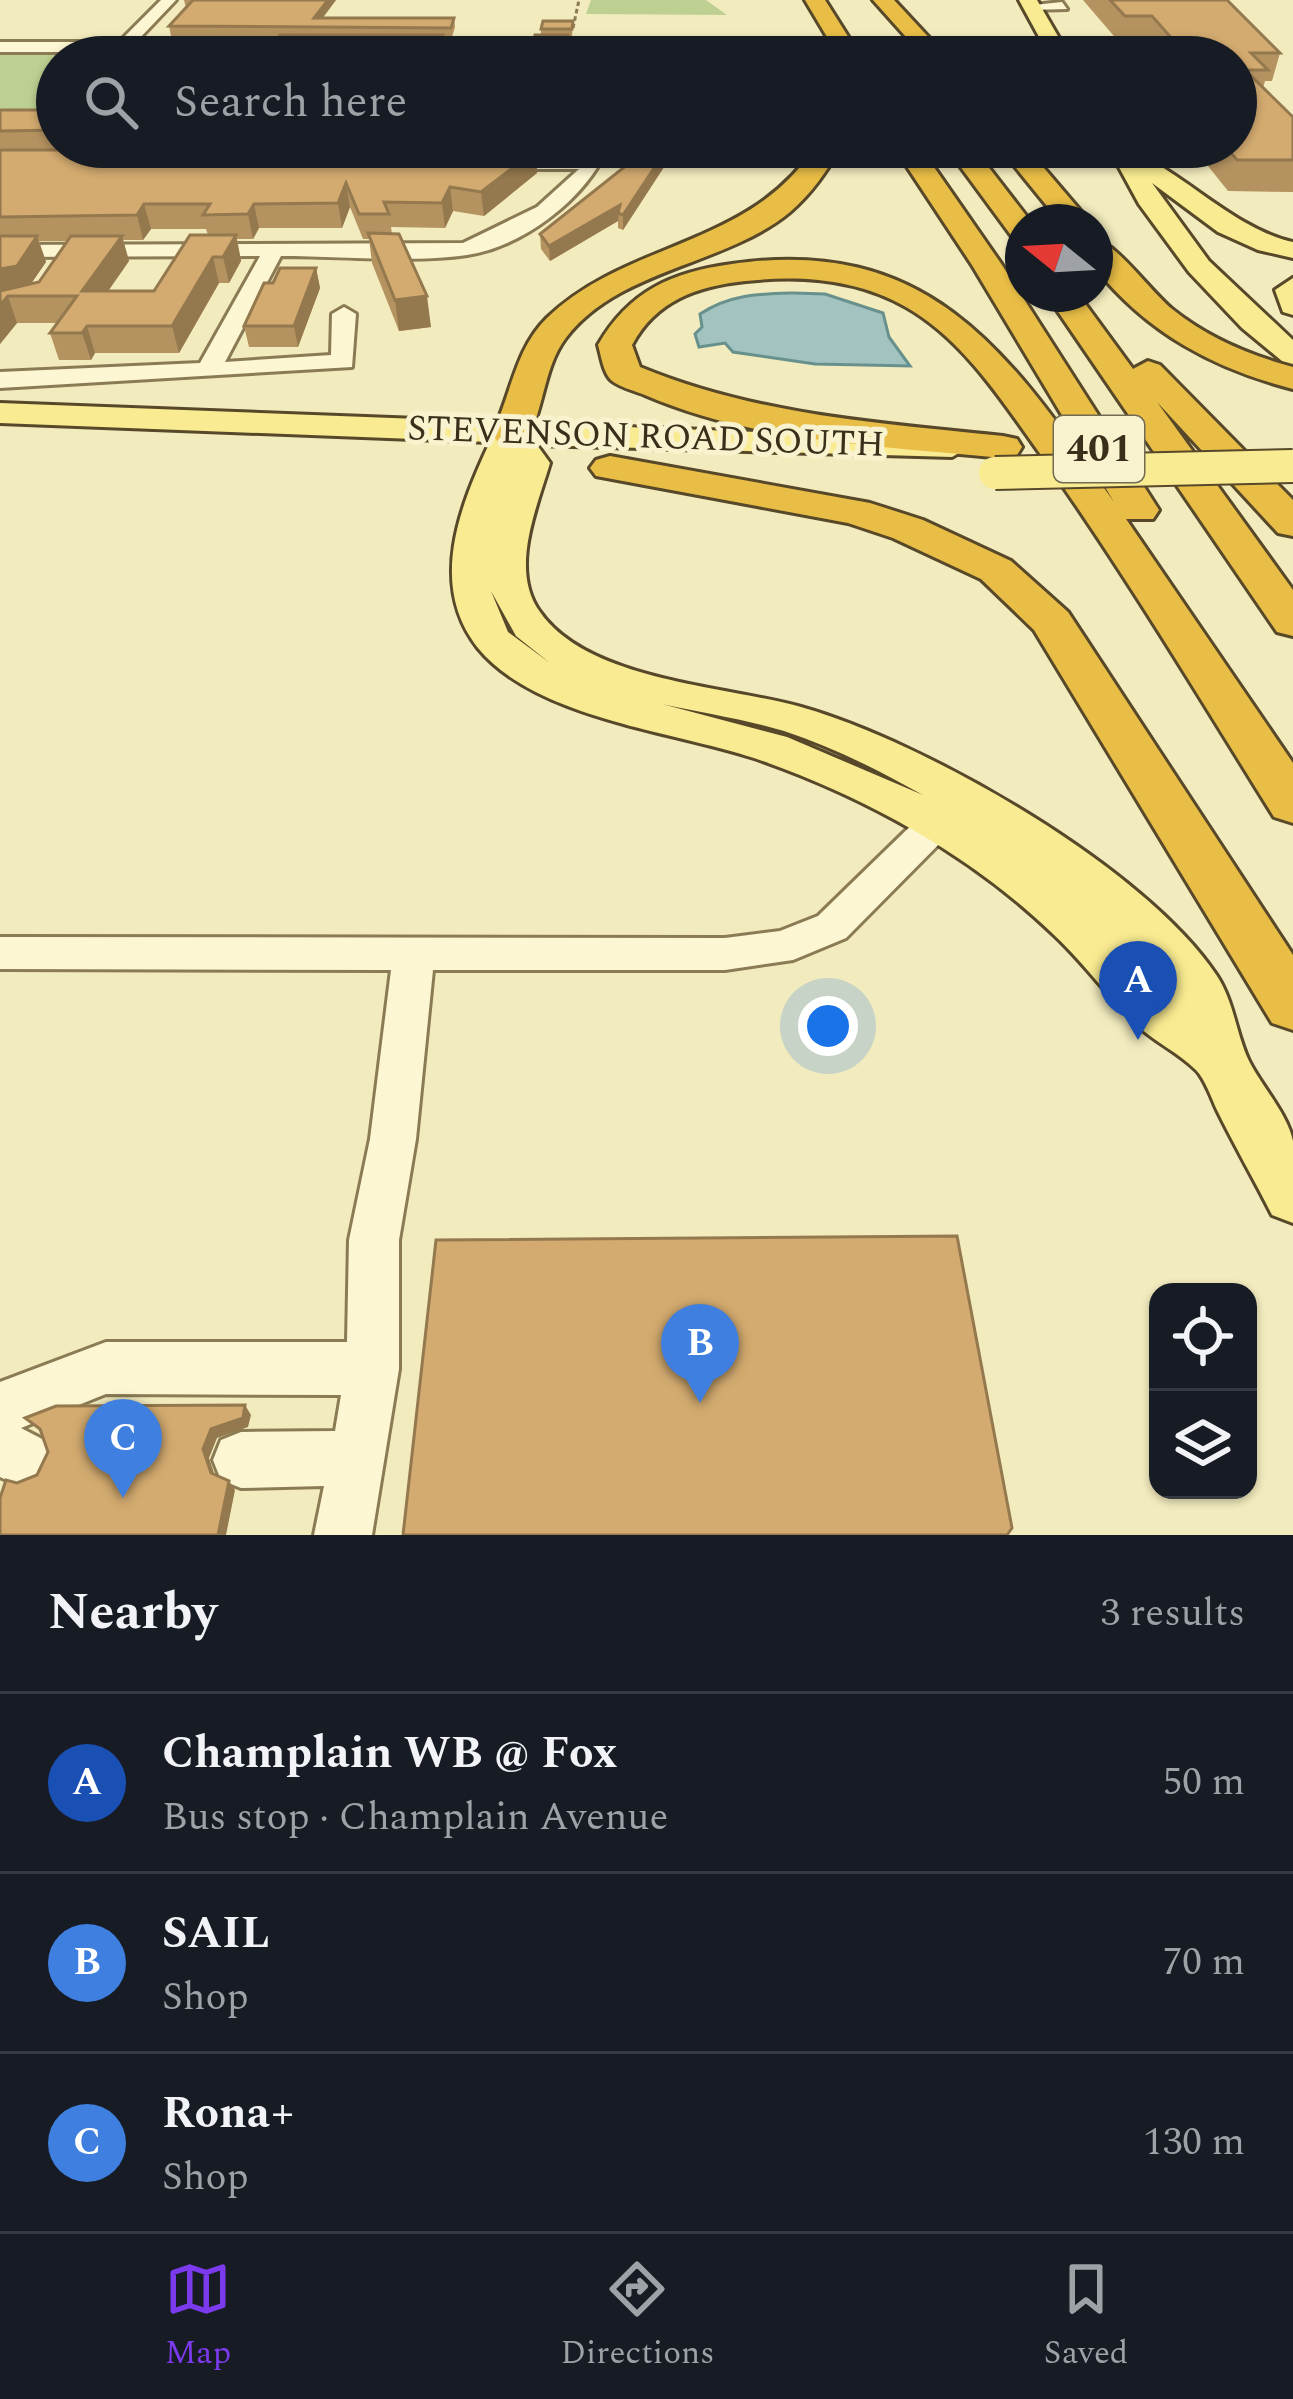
<!DOCTYPE html>
<html lang="en">
<head>
<meta charset="utf-8">
<style>
	:root { --surface:#171b24; --page:#20242c; --text:#f1f3f6; --muted:#9ea1a6; --line:#363941; --accent:#7c3aed }
	body { margin:0; font-family:Spectral,serif; background:var(--page); color:var(--text) }
	.controls { position:absolute; right:36px; bottom:36px; display:grid; overflow:hidden; border-radius:24px; box-shadow:0 3px 9px #0004 }
	.controls button { width:108px; height:108px; display:grid; place-items:center; padding:0; border:0; border-bottom:3px solid var(--line); background:var(--surface); color:var(--text); font:60px sans-serif }
	.compass { position:absolute; left:1005px; top:204px; width:108px; height:108px; border-radius:50%; background:var(--surface); box-shadow:0 3px 9px #0004; rotate:288deg }
	.you { position:absolute; left:828px; top:1026px; width:42px; height:42px; margin:-30px; border:9px solid #fff; border-radius:50%; background:#1a73e8; box-shadow:0 0 0 18px #1a73e833 }
	.badge { display:grid; place-items:center; width:78px; height:78px; border-radius:50%; background:var(--accent); color:#fff; font-size:39px; font-weight:700 }
	.pin { position:absolute; translate:-50% -99px; filter:drop-shadow(0 3px 6px #0008) }
	.pin::after { content:''; position:absolute; top:63px; width:42px; height:36px; background:inherit; clip-path:polygon(0 0,100% 0,50% 100%) }
	.list { margin:0; padding:0; list-style:none }
	h2 { display:flex; justify-content:space-between; align-items:center; height:156px; margin:0; padding:0 48px; font-size:51px }
	h2 small { font-size:39px; font-weight:400; color:var(--muted) }
	.list li { display:grid; grid-template-columns:78px 1fr auto; gap:36px; align-items:center; box-sizing:border-box; height:180px; padding:0 48px; border-top:3px solid var(--line) }
	.list b { display:block; font-size:45px; white-space:nowrap }
	.list p { margin:0; font-size:39px; white-space:nowrap; color:var(--muted) }
	.list em { font-size:39px; font-style:normal; color:var(--muted) }
	.icon { flex:none; width:66px; height:66px; fill:none; stroke:currentColor; stroke-width:2; stroke-linecap:round; stroke-linejoin:round }
	.map { position:relative; flex:none; width:1293px; height:1535px; overflow:hidden }
	.search { position:absolute; background:var(--surface); box-shadow:0 3px 9px #0004; left:36px; right:36px; top:36px; height:132px; display:flex; align-items:center; gap:30px; box-sizing:border-box; padding:0 42px; border-radius:66px; color:var(--muted); font-size:45px }
	.sheet { height:696px; background:var(--surface) }
	nav { display:flex; justify-content:space-around; align-items:center; box-sizing:border-box; height:168px; border-top:3px solid var(--line); background:var(--surface); font-size:33px; color:var(--muted) }
	nav a { display:grid; justify-items:center; gap:6px }
	nav .on { color:var(--accent) }
	.map>svg:first-child { display:block }
</style>
</head>
<body>
<div class="map">
<svg width="1293" height="1535" viewBox="0 0 1293 1535">
	<rect width="100%" height="100%" fill="#f2ebbe"/>
	<!-- green -->
	<path fill="#bed091" d="M591,0H706L727,15L586,14Z
		M0,54H108L57,57V108L41,125H0Z"/>
	<!-- water -->
	<path fill="#a2c3bf" stroke="#68918e" stroke-width="3" d="M794,293L825,294L883,313L889,337L910,366L815,364L733,352L725,343L699,347L695,334L702,327L700,314C730,294 759,294 794,293Z"/>
	<g fill="none" stroke-linecap="round" stroke-linejoin="round">
		<!-- minor casing -->
		<g stroke="#8b7b55" stroke-width="6">
			<path id="minor" d="M161,0H176L136,42H320L328,47L320,52H0V42H119Z
				M1062,2L1067,9L1031,10L1024,6Z
				M733,41L780,48L793,57L733,51L400,52L392,47L400,42Z
				M590,147H608C586,198 525,246 467,255C413,263 338,256 281,256L225,362L331,355L332,314L344,307L356,314L352,367L0,388V372L200,363L260,256L0,257V245L463,243L537,207L579,169H490L483,167V159L585,157Z
				M1127,150H1194L1203,156L1194,162L1120,160V152Z
				M938,808L951,812L957,822L951,832L846,938L793,960L725,970H433L416,1139L399,1240V1369L372,1535H314L324,1486L241,1488L221,1480L213,1460L221,1440L241,1432L335,1431L341,1395L106,1394L21,1428L44,1440L52,1460L44,1480L24,1488L0,1477V1382L106,1342H347L349,1240L370,1139L391,970L0,969V937L725,938L780,931L818,916L925,812Z"/>
		</g>
		<!-- major casing -->
		<g stroke="#58482a" stroke-width="6">
			<path id="major" d="M1019,0H1037L1070,57H1050Z
				M1108,147C1161,147 1224,227 1293,242V258L1258,250L1218,232L1152,183L1209,261L1293,340V364L1282,361L1242,328L1189,272L1139,204Z
				M1293,278V315L1283,312L1275,290Z
				M0,403L964,440L969,447L952,457L537,445L550,463C537,507 509,570 540,612C588,681 726,686 801,707C925,742 1146,868 1217,976C1234,1002 1236,1034 1249,1061C1261,1085 1288,1115 1293,1141C1293,1166 1293,1197 1293,1223L1272,1215C1254,1179 1234,1145 1217,1110C1211,1097 1205,1079 1196,1070C1179,1053 1155,1042 1138,1026C1107,996 1083,961 1051,932C968,853 862,795 754,758C672,731 535,718 478,648C428,585 460,506 490,442L0,423ZM491,591L516,636L550,663L508,632ZM662,704C702,713 744,719 784,731C833,747 878,770 923,795L787,737Z"/>
		</g>
		<!-- highway casing -->
		<g stroke="#58482a" stroke-width="6">
			<path id="highway" d="M805,0H825L861,57H839Z
				M873,0H894L947,57H924Z
				M815,147H841C826,172 812,193 790,212C725,266 618,268 565,339C545,366 544,404 530,434L524,442H498L492,434C511,396 515,349 547,318C628,240 749,248 815,147Z
				M894,147H920L1002,265L1159,510L1153,519H1126L1293,763V823L1274,817C1198,695 1124,572 1041,455C1003,402 964,340 906,307C857,279 800,275 746,281C698,286 656,300 632,345L640,367C756,415 878,423 1003,436L1017,439L1022,447L1017,455L1003,458C884,446 756,443 645,395C635,391 619,387 611,380C603,372 601,355 598,345C629,291 672,272 732,264C933,235 1011,357 1114,502L972,265Z
				M946,147H973L1031,222H1023V241L1013,238Z
				M999,147H1026L1090,222H1060Z
				M1095,239C1117,244 1151,292 1172,309C1208,338 1249,355 1293,367V389C1212,368 1148,333 1095,268Z
				M1046,294H1078L1133,369L1148,361L1160,365L1293,500V536L1278,533L1157,402L1293,590V636L1277,632Z
				M610,456L870,503L923,520L1011,561L1068,612L1293,955V1030L1272,1023L1034,630L981,579L893,538L848,523L596,476L590,468L596,460Z"/>
		</g>
		<!-- path -->
		<path stroke="#8b7b55" stroke-width="3" stroke-dasharray="4.5 3" stroke-linecap="butt" d="M573,28L579,0"/>
		<!-- minor -->
		<use href="#minor" fill="#fcf6d2" fill-rule="evenodd"/>
		<!-- major -->
		<use href="#major" fill="#f9eb91" fill-rule="evenodd"/>
		<!-- highway -->
		<use href="#highway" fill="#e9be46" fill-rule="evenodd"/>
		<!-- major-bridge casing -->
		<g stroke="#58482a" stroke-width="36" stroke-linecap="butt">
			<path id="major-bridge" d="M995,473L1293,466"/>
		</g>
		<!-- major-bridge -->
		<use href="#major-bridge" stroke="#f9eb91" stroke-width="32"/>
	</g>
	<!-- wall -->
	<path fill="#b59360" fill-rule="evenodd" d="M184,0H336L322,18H454L455,27L452,37H443L445,57H267L279,36H171L169,26L186,8Z
		M1083,0H1227L1280,53L1272,81H1265L1263,88L1293,117V192L1228,191L1204,161L1205,152L1193,147H1236V57H1157L1145,42H1119Z
		M573,21L572,37H569V57H532L541,35V29Z
		M0,110H57V147H562V152L536,153L537,173L484,216L453,211L445,228L391,227L392,234L431,327L399,331L372,263L369,239H363L350,207L342,228H259L253,239H237L241,261L229,283H219L179,353H95L91,360H59L50,333L58,323H17L0,344ZM151,229H206L208,235L154,291H108L129,261L123,240H143ZM39,241H67L39,282L31,284L46,262Z
		M633,147H677L623,230L618,228V221L550,261L541,249L540,234L632,161Z
		M316,268L320,288L298,347H249L244,326L273,283Z"/>
	<!-- shaded-wall -->
	<path fill="#94784e" d="M328,0H336L316,27L314,18Z
		M443,35L445,57H435Z
		M668,147H677L623,230V215Z
		M536,150L537,173L484,216L481,192Z
		M346,183L350,207L342,228L338,203Z
		M450,187L453,211L445,228L442,203Z
		M144,204L151,229L143,240L137,215Z
		M254,204L259,228L253,239L248,214Z
		M620,205L618,221L550,261L549,246Z
		M236,235L241,261L229,283L223,257Z
		M37,236L46,262L25,292L0,297V269Z
		M122,236L129,261L90,317L82,291Z
		M213,257L219,283L179,353L172,326Z
		M316,268L320,288L298,347L294,326Z
		M8,296L17,323L0,344V305Z
		M427,296L431,327L399,331L395,300Z
		M87,326L95,353L91,360L82,333Z
		M245,1405L251,1415L248,1427L217,1438L209,1458L217,1482L211,1473L203,1449L211,1429Z
		M229,1481L235,1490L226,1535H218Z"/>
	<!-- building -->
	<path fill="#d3ab70" stroke="#94784e" stroke-width="3" d="M193,0H328L314,18H454L451,28L169,26Z
		M1110,0H1227L1280,53H1251L1268,70H1245L1293,117V160H1237L1226,147H1236V57H1188L1152,16H1125Z
		M543,21H573L572,29H541Z
		M280,35H443L435,57L267,56Z
		M535,35H568L567,57H532Z
		M637,43H659L660,57H636Z
		M725,47H753L754,57H725Z
		M0,110H57V130L0,131Z
		M633,147H668L623,215L618,213L620,205L549,246L540,234L632,161Z
		M0,150H536L481,192L450,187L442,203L384,202L389,214H359L346,183L338,203L254,204L248,214L203,215L210,204H144L137,215L0,217Z
		M368,233L399,234L427,296L395,300Z
		M190,235H236L223,257H213L172,326H87L82,333H50L77,296H8L0,305V291L39,282L71,236H122L82,291H154Z
		M0,236H37L17,266L0,269Z
		M280,268H316L294,326H244L264,283H273Z
		M957,1236L1012,1528L1007,1535H403L436,1240Z
		M245,1405L243,1418L211,1429L203,1449L211,1473L229,1481L218,1535H0V1498L6,1480L17,1483L37,1475L48,1452L40,1429L25,1418L56,1406Z"/>
	<g text-anchor="middle" dominant-baseline="central" stroke-width="10" stroke-linejoin="round" paint-order="stroke">
		<!-- far-street labels -->
		<g font-size="36" fill="#392f1b" stroke="#f8f3ce">
			<text transform="translate(646 437) rotate(2)">STEVENSON ROAD SOUTH</text>
		</g>
		<!-- shield labels -->
		<rect fill="#f8f3ce" stroke="#726a51" stroke-width="3" x="1054" y="416" width="90" height="66" rx="9"/>
		<g font-size="39" font-weight="bold" fill="#392f1b">
			<text x="1099" y="449">401</text>
		</g>
	</g>
</svg>
<div class="controls">
<button><svg class="icon" aria-label="locate" viewBox="0 0 24 24"><circle cx="12" cy="12" r="6"/><path d="M12 2v4M12 18v4M2 12h4M18 12h4"/></svg></button>
<button><svg class="icon" aria-label="layers" viewBox="0 0 24 24"><path d="M12 4l9 5-9 5-9-5zM3 14l9 5 9-5"/></svg></button>
</div>
<svg class="compass" viewBox="-18 -18 36 36"><path d="M0-13l5 13h-10z" fill="#e53935"/><path d="M0 13l5-13h-10z" fill="#9ea1a6"/></svg>
<div class="you"></div>
<div class="pin badge" style="left:1138px;top:1040px;background:#1a4fb4">A</div>
<div class="pin badge" style="left:700px;top:1403px;background:#3f7fe0">B</div>
<div class="pin badge" style="left:123px;top:1498px;background:#3f7fe0">C</div>
<div class="search"><svg class="icon" aria-label="search" viewBox="0 0 24 24"><circle cx="10" cy="10" r="6"/><path d="M15 15l6 6"/></svg>Search here</div>
</div>
<section class="sheet">
<h2>Nearby<small>3 results</small></h2>
<ul class="list">
<li><span class="badge" style="background:#1a4fb4">A</span><div><b>Champlain WB @ Fox</b><p>Bus stop · Champlain Avenue</p></div><em>50 m</em></li>
<li><span class="badge" style="background:#3f7fe0">B</span><div><b>SAIL</b><p>Shop</p></div><em>70 m</em></li>
<li><span class="badge" style="background:#3f7fe0">C</span><div><b>Rona+</b><p>Shop</p></div><em>130 m</em></li>
</ul>
</section>
<nav>
<a class="on"><svg class="icon" aria-label="map" viewBox="0 0 24 24"><path d="M3 6l6-2 6 2 6-2v14l-6 2-6-2-6 2zM9 4v14M15 6v14"/></svg>Map</a>
<a><svg class="icon" aria-label="directions" viewBox="0 0 24 24"><path d="M12 3l9 9-9 9-9-9zM9 14v-3h6M13 9l2 2-2 2"/></svg>Directions</a>
<a><svg class="icon" aria-label="saved" viewBox="0 0 24 24"><path d="M7 4h10v16l-5-4-5 4z"/></svg>Saved</a>
</nav>
</body>
</html>
